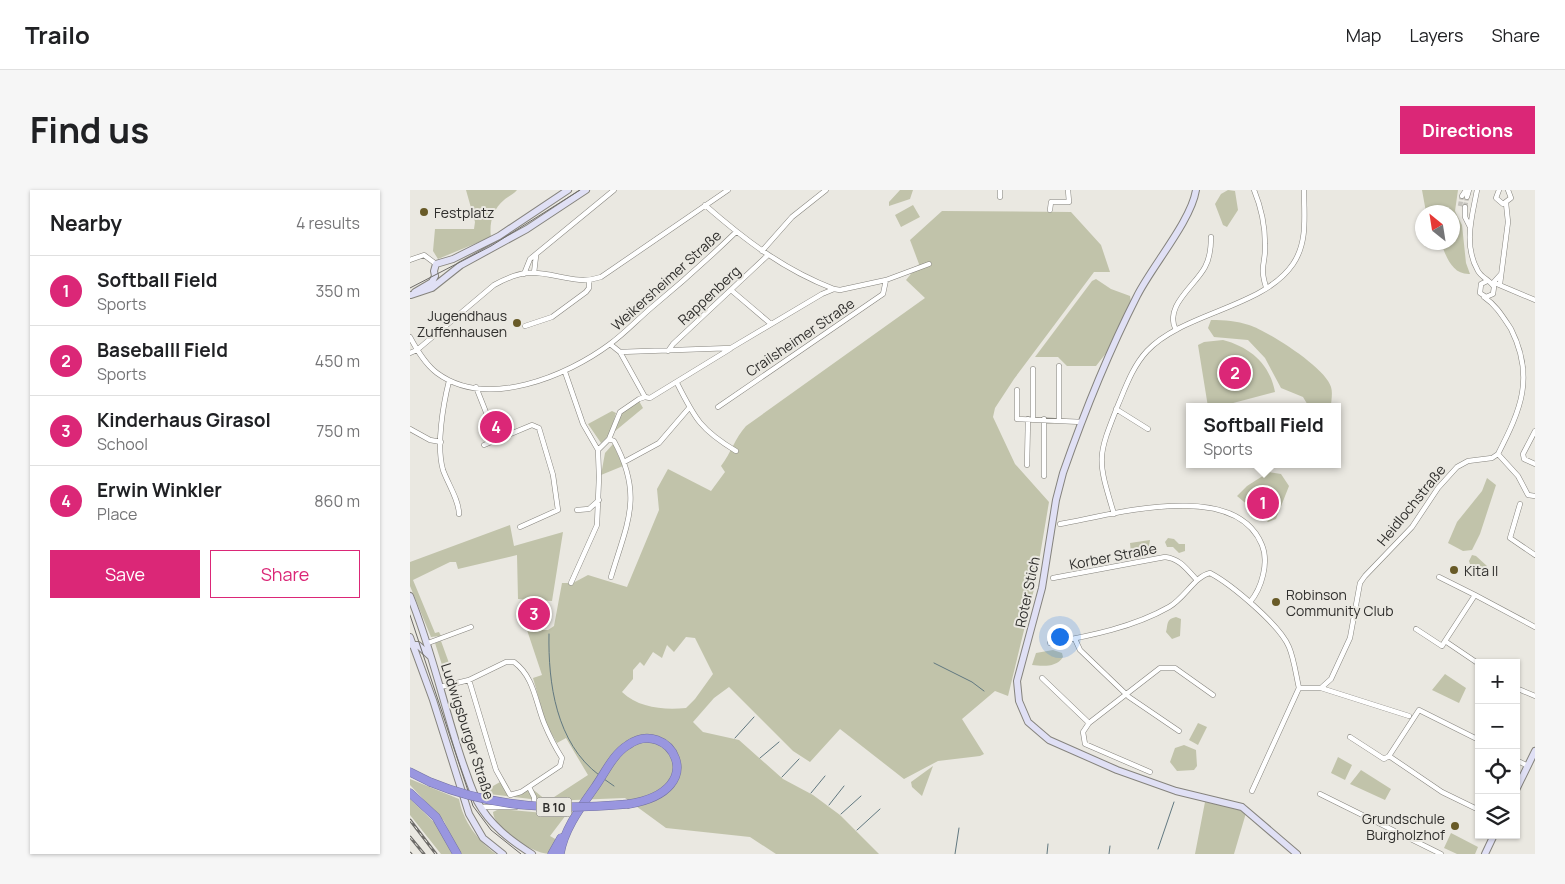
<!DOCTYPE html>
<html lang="en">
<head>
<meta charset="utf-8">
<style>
	:root { --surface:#fff; --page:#f6f6f6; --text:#202124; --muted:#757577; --line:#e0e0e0; --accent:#db2777 }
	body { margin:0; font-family:Manrope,sans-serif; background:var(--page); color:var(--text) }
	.controls { position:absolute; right:15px; bottom:15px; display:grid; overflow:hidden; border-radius:0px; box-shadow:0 1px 4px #0004 }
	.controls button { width:45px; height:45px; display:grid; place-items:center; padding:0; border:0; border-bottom:1px solid var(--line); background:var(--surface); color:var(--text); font:25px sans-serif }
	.compass { position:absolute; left:1005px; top:15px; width:45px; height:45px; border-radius:50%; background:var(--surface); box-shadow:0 1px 4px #0004; rotate:330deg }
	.you { position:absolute; left:649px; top:446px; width:18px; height:18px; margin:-12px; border:4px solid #fff; border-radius:50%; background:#1a73e8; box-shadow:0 0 0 8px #1a73e833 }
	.badge { display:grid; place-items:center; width:32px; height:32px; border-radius:50%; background:var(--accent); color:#fff; font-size:16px; font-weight:700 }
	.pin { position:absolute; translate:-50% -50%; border:2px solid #fff; box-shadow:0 1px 5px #0006 }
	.popup { position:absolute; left:776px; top:213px; width:155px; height:65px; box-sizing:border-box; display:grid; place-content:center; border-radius:0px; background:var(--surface); filter:drop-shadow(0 1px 4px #0005); font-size:16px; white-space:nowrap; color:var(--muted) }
	.popup b { font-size:19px; color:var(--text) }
	.popup::after { content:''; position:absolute; left:50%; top:100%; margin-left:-10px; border:10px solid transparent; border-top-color:var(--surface) }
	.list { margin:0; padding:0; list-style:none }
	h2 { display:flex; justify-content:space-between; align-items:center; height:65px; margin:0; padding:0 20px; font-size:21px }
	h2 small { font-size:16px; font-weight:400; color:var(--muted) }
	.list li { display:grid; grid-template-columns:32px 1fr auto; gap:15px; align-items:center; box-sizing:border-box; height:70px; padding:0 20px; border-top:1px solid var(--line) }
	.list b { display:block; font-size:19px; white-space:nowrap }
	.list p { margin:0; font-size:16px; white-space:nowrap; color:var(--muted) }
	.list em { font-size:16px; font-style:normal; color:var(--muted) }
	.actions { display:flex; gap:10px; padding:15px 20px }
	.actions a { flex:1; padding:11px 0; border:1px solid var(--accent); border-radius:0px; text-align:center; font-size:18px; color:var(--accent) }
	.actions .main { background:var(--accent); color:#fff }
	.icon { flex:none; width:28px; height:28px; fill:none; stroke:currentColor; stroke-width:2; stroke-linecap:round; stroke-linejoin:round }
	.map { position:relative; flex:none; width:1125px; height:664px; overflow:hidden; border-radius:0px }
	header { display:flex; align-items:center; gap:30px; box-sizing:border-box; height:70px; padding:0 25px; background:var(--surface); border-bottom:1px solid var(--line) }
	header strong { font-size:24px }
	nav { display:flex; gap:28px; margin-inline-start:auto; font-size:18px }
	.intro { display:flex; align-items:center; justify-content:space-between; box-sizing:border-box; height:120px; padding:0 30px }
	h1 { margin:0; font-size:35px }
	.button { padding:12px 22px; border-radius:0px; background:var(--accent); color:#fff; font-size:18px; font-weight:700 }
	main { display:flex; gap:30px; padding:0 30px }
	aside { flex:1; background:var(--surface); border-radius:0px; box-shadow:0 1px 4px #0004 }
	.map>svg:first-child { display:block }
</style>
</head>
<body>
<header>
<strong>Trailo</strong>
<nav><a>Map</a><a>Layers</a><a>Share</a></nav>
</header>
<div class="intro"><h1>Find us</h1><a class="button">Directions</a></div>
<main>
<aside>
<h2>Nearby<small>4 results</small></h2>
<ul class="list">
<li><span class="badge">1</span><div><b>Softball Field</b><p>Sports</p></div><em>350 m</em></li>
<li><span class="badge">2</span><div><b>Baseballl Field</b><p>Sports</p></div><em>450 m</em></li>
<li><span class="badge">3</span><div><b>Kinderhaus Girasol</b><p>School</p></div><em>750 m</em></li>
<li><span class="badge">4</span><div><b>Erwin Winkler</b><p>Place</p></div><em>860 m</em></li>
</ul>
<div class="actions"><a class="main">Save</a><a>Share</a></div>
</aside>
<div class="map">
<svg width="1125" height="664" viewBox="0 0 1125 664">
	<rect width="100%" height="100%" fill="#eae8e1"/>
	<!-- green -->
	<path fill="#c1c3aa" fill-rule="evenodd" d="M56,0H107C103,5 98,6 94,10C83,19 79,33 81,47L28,69L23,61L25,39H64L65,32Z
		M490,0H503L500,9L479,16V12Z
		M818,0L825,1L828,20L817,37L813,35L805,14L811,4Z
		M1012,0H1048L1045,21L1052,35L1056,73L1060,84C1042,85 1036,66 1031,53L1042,52V22H1016Z
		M503,15L510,27L491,37L485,25Z
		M532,21L661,22L691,55L700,82H684L604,189L585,218L583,227L605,274L639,312L625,395L598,506L585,501L552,529L574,564L570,566L528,571L494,589L430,539L400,572L383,561L319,497L304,508L283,532L293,542L329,550L373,589L403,605L430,625L469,664H366L340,647L256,638L215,608L138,611L178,585L156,548L147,553L136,534L123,488L132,485L117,440H138L144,436L152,393H163L178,385L217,397L249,320L247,299L258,279L301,301L315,282L311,276C321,263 325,248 336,236L515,108L496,90L509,74L500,50ZM276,447L285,448L303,484L285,509L276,518C253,520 229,518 212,502L223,489V480L230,472L234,476L243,462L252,468L257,455L264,462Z
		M686,89L701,99L720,106L721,112L704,153L686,176H657L648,167H625L682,91Z
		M801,130C815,130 827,131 839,135C858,141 916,178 921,197C923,203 921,211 921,217H899L893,207L871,198L855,168L838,150L804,147L798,138Z
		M813,150C840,157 860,174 865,202L808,217H798L788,155L794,152Z
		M229,211L233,218L204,242L213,220Z
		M202,221L206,223L200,244L191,253L178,234Z
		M203,254L213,276L191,285L195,263Z
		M859,282L871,284L879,296L866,329L858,332L827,306L837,296Z
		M1077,288L1086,295L1070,344L1062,360L1053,361L1038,353L1047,332L1072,301Z
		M100,335L104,356L153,342L142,411L108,409L107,365L48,379L46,372H40L3,390L25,443L29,442L31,446L21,447L0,396V372Z
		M758,348L764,349L769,354H775V361L769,363L763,357H757L755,352Z
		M740,350L738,361L721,363L720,353Z
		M1062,365L1066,366L1077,376L1074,381L1060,374L1059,371Z
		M766,427L771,429L770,446L762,449L756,442C758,434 756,429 766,427Z
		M31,451L39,473L33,478L25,453Z
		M643,460L652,463L653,467C646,478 632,476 622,475L626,463Z
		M1035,484L1056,498L1049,513L1022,500Z
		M788,533L797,537L788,555L779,550Z
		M774,555L786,560L787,576L784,580L767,581L760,572L765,558Z
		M928,567L942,575L935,590L921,583Z
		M523,576L512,606L502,597L501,592Z
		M951,580L981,599L975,610L940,594Z
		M0,589L49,609C53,631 68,651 86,664H50L34,631L0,595Z
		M90,592L100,605L120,597L137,611L71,603Z
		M0,609L27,635L42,664H31L0,625Z
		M795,612L829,619L836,623L824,664H785Z
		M89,619L156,625L140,646L147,650L140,664C123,664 84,640 83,622Z
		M1041,643L1068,657L1065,664H1047L1034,658Z"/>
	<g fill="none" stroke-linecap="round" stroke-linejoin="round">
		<!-- stream -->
		<path stroke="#617880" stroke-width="1" d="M139,444C138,493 146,553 189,585
			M524,473L562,492L574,501
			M325,548L344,527
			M350,568L369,552
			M372,587L389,569
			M194,589L204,596
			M401,603L415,586
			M419,615L434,596
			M431,624L451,606
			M447,640L470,619
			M748,659L764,612
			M545,664L549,638
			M637,664L638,654
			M699,664L700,656"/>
		<!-- street-tunnel -->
		<path stroke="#c5c3bd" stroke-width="4.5" stroke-dasharray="4.5 2" stroke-linecap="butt" d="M1050,16L1052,6
			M1055,17L1057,7"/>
		<!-- street casing -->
		<g stroke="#85837d" stroke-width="5.5">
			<path id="street" d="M590,0V7
				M844,0C851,17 855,36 855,54C856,74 849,75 856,97
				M1067,0C1062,27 1053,55 1068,81C1072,88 1080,90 1084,97L1083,104L1076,107L1070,103L1071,94L1077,91
				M1089,0L1086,8L1093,14L1101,8L1098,0
				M1052,6L1056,0
				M1057,7L1059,0
				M295,15C335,50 374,80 424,99
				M1055,17V27L1060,37
				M640,20L641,12H659L658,0
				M352,61L382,27L416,0
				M0,70L14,65L26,74
				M124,83L126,66
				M114,84L120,69L204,0
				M1082,94L1091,84
				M1087,94L1125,110
				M1090,94L1098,32L1096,13
				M321,100L361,134
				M1074,107C1086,115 1093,127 1101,139C1125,187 1111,219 1088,264L1108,286L1118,305L1125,306
				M115,136L142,127L176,102L179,98V91
				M766,140C753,117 785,96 795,77C800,68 801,57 801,47
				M0,147C7,160 15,174 27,183C77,220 157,186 200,154C215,143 227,130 241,118C270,94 298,69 326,42
				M200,154L210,162L321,158L412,104L424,99L430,100L476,90L519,74
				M258,161L263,154L357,66
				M210,162L235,207
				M0,163L7,160L84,95C95,89 106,84 117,83C143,81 165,96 191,87L318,0
				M155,182L173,234L188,260L189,287L187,335L161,393
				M39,191C33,215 26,256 33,280C38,294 49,310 49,324
				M267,193C285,229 291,240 326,261
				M66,197L87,250
				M607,200V229L672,232
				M308,217L473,104L476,90
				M706,219L738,239
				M623,229V179
				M634,229V286
				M649,229V176
				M0,239L20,250L31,252
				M1125,241L1113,264L1114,269L1125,274
				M199,249L204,251C234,306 217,333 201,387
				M74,255L122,235L129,238L143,285L148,320L110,337
				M188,260L199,249L210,222L229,209L235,207L240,208L320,159
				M214,272L249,253L279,218
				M617,275L618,229
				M1110,314L1100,348L1125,365
				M167,320L179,319L189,310
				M704,324C687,268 687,268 708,215C716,196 723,176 737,161C774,122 853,118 883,74C898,52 894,25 894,0
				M650,334C702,325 825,288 852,355C859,372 852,398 840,412
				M1029,387L1065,405
				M643,388L755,367C771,369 777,380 787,390
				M1006,439L1032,456L1035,451L1069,474
				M665,449L670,460L719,507L769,541
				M1035,451L1065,405L1125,437
				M18,453L61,437
				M640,453C680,446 724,437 759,417C774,409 785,386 800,383C821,394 870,435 879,457C884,469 886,485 889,498
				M632,488L679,533
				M30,497L59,490L96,472H104C124,487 125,510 134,533C139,545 145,557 152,568L150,576L111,602L100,605L86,580L59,490
				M889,498H911L921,489L940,448L950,393L955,386L1002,337L1028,298L1047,277L1058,271L1082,268L1088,264
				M911,498L999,526
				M1106,498L1125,506
				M940,547L974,569L979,566L1009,520L1069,550
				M979,566L1032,602L1069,620
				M1106,570L1118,576
				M740,582L675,554L673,542L679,533L750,478H765L803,505
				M119,597L124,607L125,617
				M842,601L889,498
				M910,604L1031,664
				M71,617H106"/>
		</g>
		<!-- secondary casing -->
		<g stroke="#85837d" stroke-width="8">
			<path id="secondary" d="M786,0C781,31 742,76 727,106C698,163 674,223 653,283L646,310L632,398L607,491L609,511L618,532L639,550L707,580L766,601L832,617L887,664
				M25,86L24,81L26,74L43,69L89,46L158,0
				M5,102L22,92L25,86
				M1,105L22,98L51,75L117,39L176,0
				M0,406C27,472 39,544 67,611C80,635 100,650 122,664
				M0,447L23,510L59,624L73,648L93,664
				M2,455H8L20,466
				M1106,600L1125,561
				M1075,664L1084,645"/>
		</g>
		<!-- highway casing -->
		<g stroke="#7472a1" stroke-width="9">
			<path id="highway" d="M0,582L20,592
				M0,603L26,627L47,664
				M142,664L151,648
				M150,664C154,639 171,617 185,597C195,583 203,564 218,555C258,526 304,600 219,614"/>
		</g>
		<!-- street -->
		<use href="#street" stroke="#fff" stroke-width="4.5"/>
		<!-- secondary -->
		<use href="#secondary" stroke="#e0e0f5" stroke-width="6"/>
		<!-- highway -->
		<use href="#highway" stroke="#9996df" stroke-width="8"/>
		<!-- tram -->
		<path stroke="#6d6b68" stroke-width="1" d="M0,98L81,56L170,0
			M0,425L63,616L81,640L111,664"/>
		<!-- rail casing -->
		<g stroke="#6d6b68" stroke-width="3">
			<path id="rail" d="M0,630L26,664
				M0,647L14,664
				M0,663L1,664"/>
		</g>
		<!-- rail -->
		<use href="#rail" stroke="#eae8e1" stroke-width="1" stroke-dasharray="4" stroke-linecap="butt"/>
		<!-- highway-bridge casing -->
		<g stroke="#7472a1" stroke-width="9" stroke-linecap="butt">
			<path id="highway-bridge" d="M20,592C85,619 150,620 219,614"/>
		</g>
		<!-- highway-bridge -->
		<use href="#highway-bridge" stroke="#9996df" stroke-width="8"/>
	</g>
	<!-- markers -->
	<g fill="#685a27" stroke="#eae8e1" stroke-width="2">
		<circle cx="14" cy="22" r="5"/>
		<circle cx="107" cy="133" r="5"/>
		<circle cx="1044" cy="380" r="5"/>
		<circle cx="866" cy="412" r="5"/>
		<circle cx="1045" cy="636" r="5"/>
	</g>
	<g text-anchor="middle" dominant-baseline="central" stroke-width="4" stroke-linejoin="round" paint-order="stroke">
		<!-- shield labels -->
		<rect fill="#eae8e1" stroke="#686663" stroke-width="1" x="126.5" y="607.5" width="35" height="19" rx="4"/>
		<g font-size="12" font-weight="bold" fill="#302f2d">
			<text x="144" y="617">B 10</text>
		</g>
		<!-- poi labels -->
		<g font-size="14" fill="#302f2d" stroke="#eae8e1" text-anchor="start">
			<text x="24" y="22">Festplatz</text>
			<text x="97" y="125" text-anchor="end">Jugendhaus<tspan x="97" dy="16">Zuffenhausen</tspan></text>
			<text x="1054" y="380">Kita II</text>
			<text x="876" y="404">Robinson<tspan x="876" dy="16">Community Club</tspan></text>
			<text x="1035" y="628" text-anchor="end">Grundschule<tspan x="1035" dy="16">Burgholzhof</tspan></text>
		</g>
		<!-- street labels -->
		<g font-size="14" fill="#302f2d" stroke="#eae8e1">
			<text transform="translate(256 90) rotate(-42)">Weikersheimer Straße</text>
			<text transform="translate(299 105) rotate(-43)">Rappenberg</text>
			<text transform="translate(390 147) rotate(-34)">Crailsheimer Straße</text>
			<text transform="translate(1001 315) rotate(-51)">Heidlochstraße</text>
			<text transform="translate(703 366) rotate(-11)">Korber Straße</text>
			<text transform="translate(617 402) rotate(-78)">Roter Stich</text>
			<text transform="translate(58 541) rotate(72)">Ludwigsburger Straße</text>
		</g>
	</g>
</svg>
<div class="controls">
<button>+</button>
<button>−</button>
<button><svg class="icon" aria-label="locate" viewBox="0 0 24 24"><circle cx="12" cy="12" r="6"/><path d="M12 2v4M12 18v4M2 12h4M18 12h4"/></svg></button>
<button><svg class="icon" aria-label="layers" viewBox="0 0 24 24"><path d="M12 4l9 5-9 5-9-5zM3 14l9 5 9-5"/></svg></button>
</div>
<svg class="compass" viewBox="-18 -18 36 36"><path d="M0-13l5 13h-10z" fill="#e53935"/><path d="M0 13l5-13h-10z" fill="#757577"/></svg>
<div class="you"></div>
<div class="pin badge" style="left:853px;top:313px">1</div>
<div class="popup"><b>Softball Field</b>Sports</div>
<div class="pin badge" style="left:825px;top:183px">2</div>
<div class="pin badge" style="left:124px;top:424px">3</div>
<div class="pin badge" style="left:86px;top:237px">4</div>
</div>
</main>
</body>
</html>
